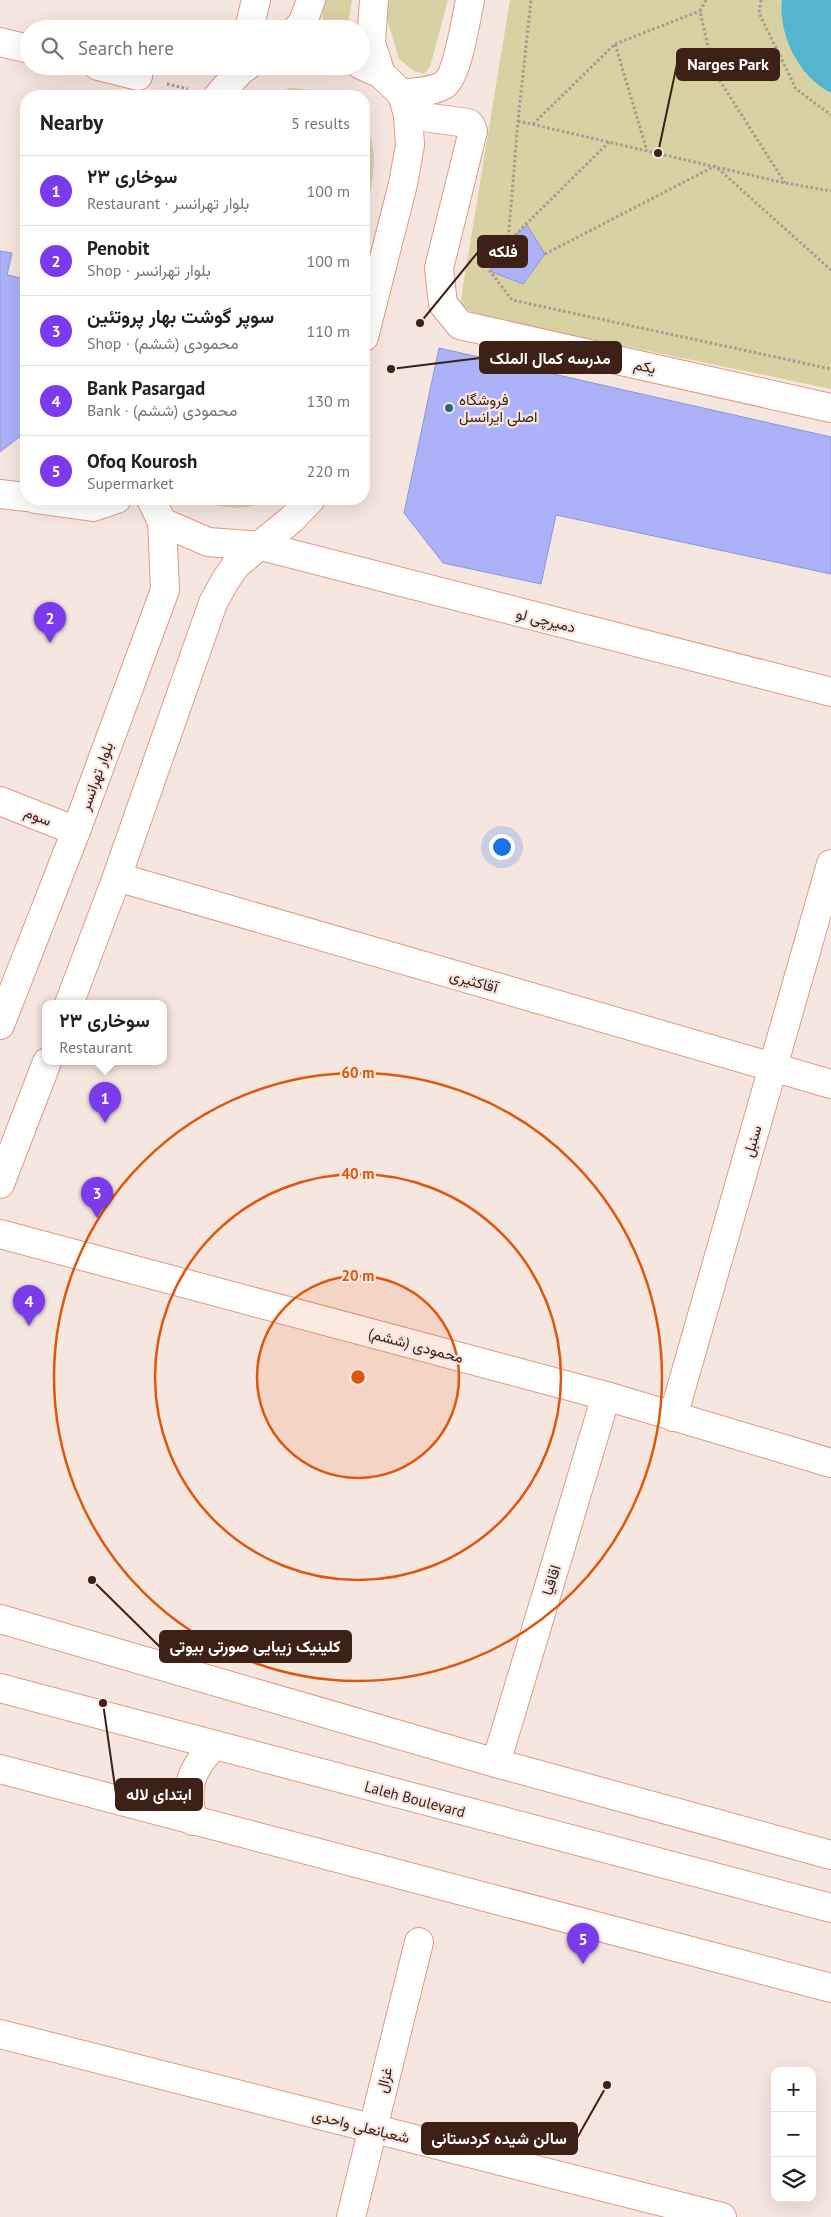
<!DOCTYPE html>
<html lang="en">
<head>
<meta charset="utf-8">
<style>
	:root { --surface:#fff; --page:#f2f2f2; --text:#202124; --muted:#757577; --line:#e0e0e0; --accent:#7c3aed }
	body { margin:0; font-family:"PT Sans",Vazirmatn,sans-serif; background:var(--page); color:var(--text) }
	.controls { position:absolute; right:15px; bottom:15px; display:grid; overflow:hidden; border-radius:10px; box-shadow:0 5px 20px #0002 }
	.controls button { width:45px; height:45px; display:grid; place-items:center; padding:0; border:0; border-bottom:1px solid var(--line); background:var(--surface); color:var(--text); font:25px sans-serif }
	.you { position:absolute; left:501px; top:846px; width:18px; height:18px; margin:-12px; border:4px solid #fff; border-radius:50%; background:#1a73e8; box-shadow:0 0 0 8px #1a73e833 }
	.badge { display:grid; place-items:center; width:32px; height:32px; border-radius:50%; background:var(--accent); color:#fff; font-size:16px; font-weight:700 }
	.pin { position:absolute; translate:-50% -41px; filter:drop-shadow(0 1px 2px #0008) }
	.pin::after { content:''; position:absolute; top:26px; width:18px; height:15px; background:inherit; clip-path:polygon(0 0,100% 0,50% 100%) }
	.popup { position:absolute; left:42px; top:1000px; width:125px; height:65px; box-sizing:border-box; display:grid; place-content:center; border-radius:10px; background:var(--surface); filter:drop-shadow(0 1px 4px #0005); font-size:16px; white-space:nowrap; color:var(--muted) }
	.popup b { font-size:19px; color:var(--text) }
	.popup::after { content:''; position:absolute; left:50%; top:100%; margin-left:-10px; border:10px solid transparent; border-top-color:var(--surface) }
	.list { margin:0; padding:0; list-style:none }
	h2 { display:flex; justify-content:space-between; align-items:center; height:65px; margin:0; padding:0 20px; font-size:21px }
	h2 small { font-size:16px; font-weight:400; color:var(--muted) }
	.list li { display:grid; grid-template-columns:32px 1fr auto; gap:15px; align-items:center; box-sizing:border-box; height:70px; padding:0 20px; border-top:1px solid var(--line) }
	.list b { display:block; font-size:19px; white-space:nowrap }
	.list p { margin:0; font-size:16px; white-space:nowrap; color:var(--muted) }
	.list em { font-size:16px; font-style:normal; color:var(--muted) }
	.icon { flex:none; width:28px; height:28px; fill:none; stroke:currentColor; stroke-width:2; stroke-linecap:round; stroke-linejoin:round }
	.map { position:relative; flex:none; width:831px; height:2217px; overflow:hidden }
	.search { position:absolute; background:var(--surface); box-shadow:0 5px 20px #0002; left:20px; top:20px; width:350px; height:55px; display:flex; align-items:center; gap:12px; box-sizing:border-box; padding:0 18px; border-radius:28px; color:var(--muted); font-size:19px }
	.panel { position:absolute; background:var(--surface); box-shadow:0 5px 20px #0002; left:20px; top:90px; width:350px; height:415px; border-radius:20px }
	.map>svg:first-child { display:block }
</style>
</head>
<body>
<div class="map">
<svg width="831" height="2217" viewBox="0 0 831 2217">
	<rect width="100%" height="100%" fill="#f6e6e0"/>
	<!-- green -->
	<path fill="#d8d1a3" d="M326,0H352L349,18L344,29H327C319,19 323,11 326,0Z
		M389,0H448L430,67L424,74L414,71L399,59L385,12Z
		M510,0H831V389L476,315L460,305Z
		M292,88L315,90L334,96H266L271,93Z
		M364,122C382,152 371,189 364,222Z
		M200,499H273C249,511 223,510 200,499Z"/>
	<!-- water -->
	<path fill="#54b5d1" d="M782,0H831V93C799,77 778,35 782,0Z"/>
	<!-- building -->
	<path fill="#acb2f8" stroke="#9095d8" d="M527,225L545,254L523,284L490,271L508,242Z
		M0,251L12,253L7,275L26,279V432L0,452Z
		M439,348L831,437V574L556,515L541,584L443,563L404,513Z"/>
	<g fill="none" stroke-linecap="round" stroke-linejoin="round">
		<!-- minor casing -->
		<g stroke="#e4997f" stroke-width="30">
			<path id="minor" d="M249,29L256,0
				M0,42L29,49
				M98,66L138,76
				M402,94C415,92 432,92 444,85C458,75 466,18 470,0
				M408,115L468,123L471,126L473,131L439,268L443,304L460,325L831,408
				M0,494L26,497
				M35,499L93,507L117,499
				M261,546L831,692
				M0,801L76,831
				M117,877L831,1084
				M0,1234L606,1396L831,1463
				M673,1417L831,864
				M0,1619L496,1763L831,1855
				M496,1763L606,1396
				M0,2034L722,2217
				M351,2217L419,1942"/>
		</g>
		<!-- secondary casing -->
		<g stroke="#e4997f" stroke-width="30">
			<path id="secondary" d="M0,1688L831,1908
				M0,1769L831,1988
				M193,1821C185,1787 190,1771 213,1746"/>
		</g>
		<!-- primary casing -->
		<g stroke="#e4997f" stroke-width="30">
			<path id="primary" d="M374,0L371,43L381,74
				M297,29L303,22L311,0
				M361,65L381,74L402,94L408,115L410,145L403,184L364,337
				M218,96L240,71L247,66
				M162,522L208,542L261,546
				M69,1004L117,877L213,603L225,581L236,565L292,519L311,499
				M0,1025L76,831L165,590L162,522L151,499
				M0,1184L47,1062"/>
		</g>
		<!-- path -->
		<path stroke="#ad9891" stroke-width="3" stroke-dasharray="2.5 2.5" stroke-linecap="butt" d="M706,0L700,11L713,70L785,183
			M761,0L759,13L796,89L831,115
			M615,44L700,11
			M167,84L188,89
			M518,121L785,183L831,191
			M533,124L615,44L647,151
			M609,142L508,242L490,271L512,300L831,369
			M508,242L518,121L531,0
			M545,254L715,166L831,270"/>
		<!-- minor -->
		<use href="#minor" stroke="#fff" stroke-width="28"/>
		<!-- secondary -->
		<use href="#secondary" stroke="#fff" stroke-width="28"/>
		<!-- primary -->
		<use href="#primary" stroke="#fff" stroke-width="28"/>
	</g>
	<!-- distance rings -->
	<circle cx="358" cy="1377" r="101" fill="#df560c" fill-opacity=".12"/>
	<g fill="none" stroke="#df560c" stroke-width="2.5">
		<circle cx="358" cy="1377" r="101"/>
		<circle cx="358" cy="1377" r="203"/>
		<circle cx="358" cy="1377" r="304"/>
	</g>
	<!-- markers -->
	<circle fill="#26687b" stroke="#f6e6e0" stroke-width="2" cx="449" cy="408" r="5"/>
	<g text-anchor="middle" dominant-baseline="central" stroke-width="4.5" stroke-linejoin="round" paint-order="stroke">
		<!-- street labels -->
		<g font-size="15" fill="#3d2016" stroke="#f6e6e0">
			<text transform="translate(645 366) rotate(13)">یکم</text>
			<text transform="translate(546 620) rotate(14)">دمیرچی لو</text>
			<text transform="translate(96 776) rotate(-70)">بلوار تهرانسر</text>
			<text transform="translate(38 816) rotate(22)">سوم</text>
			<text transform="translate(474 981) rotate(16)">آقاکثیری</text>
			<text transform="translate(752 1141) rotate(-74)">سنبل</text>
			<text transform="translate(416 1345) rotate(15)">محمودی (ششم)</text>
			<text transform="translate(551 1580) rotate(-73)">اقاقیا</text>
			<text transform="translate(415 1799) rotate(15)">Laleh Boulevard</text>
			<text transform="translate(384 2080) rotate(-76)">غزال</text>
			<text transform="translate(361 2126) rotate(14)">شعبانعلی واحدی</text>
		</g>
		<!-- poi labels -->
		<g font-size="15" fill="#3d2016" stroke="#f6e6e0" text-anchor="start">
			<text x="459" y="399">فروشگاه<tspan x="459" dy="17">اصلی ایرانسل</tspan></text>
		</g>
	</g>
	<circle cx="358" cy="1377" r="8" fill="#df560c" stroke="#f6e6e0" stroke-width="2.5"/>
	<g font-size="15" text-anchor="middle" font-weight="bold" fill="#df560c" stroke="#f6e6e0" stroke-width="4.5" stroke-linejoin="round" paint-order="stroke">
		<text x="358" y="1078">60 m</text>
		<text x="358" y="1179">40 m</text>
		<text x="358" y="1281">20 m</text>
	</g>
	<!-- callouts -->
	<path fill="none" stroke="#3d2016" stroke-width="2" d="M658 153L677 64M420 323L478 252M391 369L480 358M92 1580L160 1647M103 1703L116 1794M607 2085L577 2138"/>
	<g fill="#3d2016" stroke="#f6e6e0" stroke-width="2">
		<circle cx="658" cy="153" r="5"/>
		<circle cx="420" cy="323" r="5"/>
		<circle cx="391" cy="369" r="5"/>
		<circle cx="92" cy="1580" r="5"/>
		<circle cx="103" cy="1703" r="5"/>
		<circle cx="607" cy="2085" r="5"/>
	</g>
	<g fill="#3d2016" stroke="#3d2016" stroke-width="2">
		<rect x="677" y="49" width="102" height="31" rx="5"/>
		<rect x="478" y="236" width="49" height="31" rx="5"/>
		<rect x="480" y="342" width="141" height="31" rx="5"/>
		<rect x="160" y="1631" width="191" height="31" rx="5"/>
		<rect x="116" y="1779" width="86" height="31" rx="5"/>
		<rect x="422" y="2123" width="155" height="31" rx="5"/>
	</g>
	<g font-size="16" text-anchor="middle" font-weight="bold" fill="#fff">
		<text x="728" y="70">Narges Park</text>
		<text x="503" y="257">فلکه</text>
		<text x="550" y="364">مدرسه کمال الملک</text>
		<text x="255" y="1652">کلینیک زیبایی صورتی بیوتی</text>
		<text x="159" y="1800">ابتدای لاله</text>
		<text x="499" y="2144">سالن شیده کردستانی</text>
	</g>
</svg>
<div class="controls">
<button>+</button>
<button>−</button>
<button><svg class="icon" aria-label="layers" viewBox="0 0 24 24"><path d="M12 4l9 5-9 5-9-5zM3 14l9 5 9-5"/></svg></button>
</div>
<div class="you"></div>
<div class="pin badge" style="left:105px;top:1123px">1</div>
<div class="popup"><b>سوخاری ۲۳</b>Restaurant</div>
<div class="pin badge" style="left:50px;top:643px">2</div>
<div class="pin badge" style="left:97px;top:1218px">3</div>
<div class="pin badge" style="left:29px;top:1326px">4</div>
<div class="pin badge" style="left:583px;top:1964px">5</div>
<div class="search"><svg class="icon" aria-label="search" viewBox="0 0 24 24"><circle cx="10" cy="10" r="6"/><path d="M15 15l6 6"/></svg>Search here</div>
<section class="panel">
<h2>Nearby<small>5 results</small></h2>
<ul class="list">
<li><span class="badge">1</span><div><b>سوخاری ۲۳</b><p>Restaurant · بلوار تهرانسر</p></div><em>100 m</em></li>
<li><span class="badge">2</span><div><b>Penobit</b><p>Shop · بلوار تهرانسر</p></div><em>100 m</em></li>
<li><span class="badge">3</span><div><b>سوپر گوشت بهار پروتئین</b><p>Shop · محمودی (ششم)</p></div><em>110 m</em></li>
<li><span class="badge">4</span><div><b>Bank Pasargad</b><p>Bank · محمودی (ششم)</p></div><em>130 m</em></li>
<li><span class="badge">5</span><div><b>Ofoq Kourosh</b><p>Supermarket</p></div><em>220 m</em></li>
</ul>
</section>
</div>
</body>
</html>
